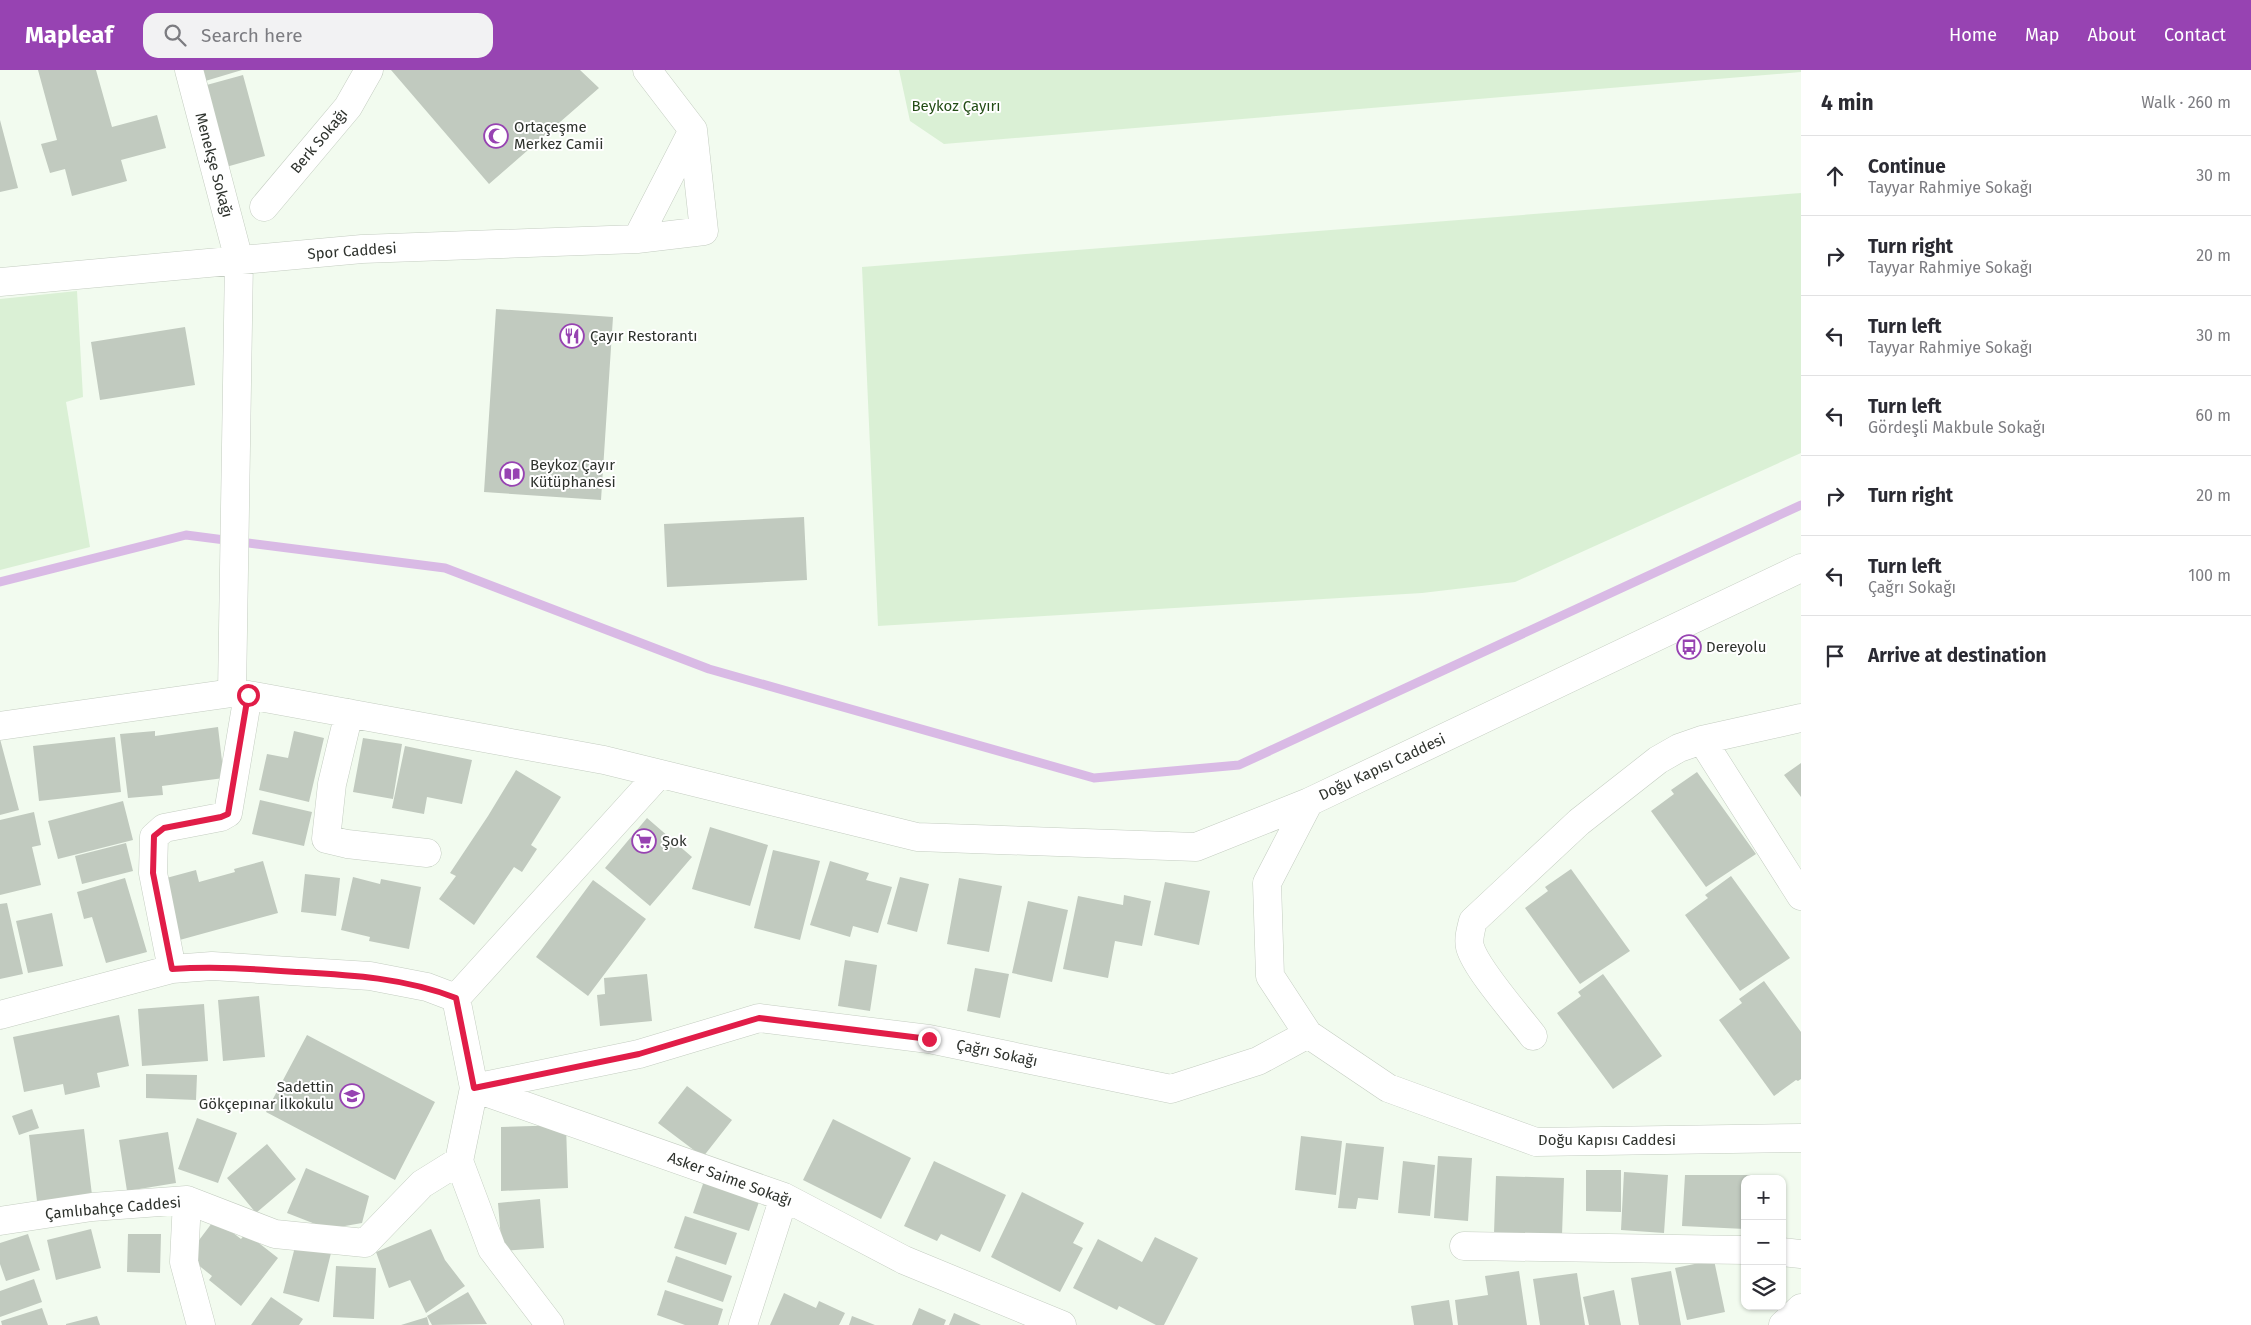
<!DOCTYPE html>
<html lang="en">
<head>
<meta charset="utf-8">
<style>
	:root { --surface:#fff; --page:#f2f2f3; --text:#2b2b33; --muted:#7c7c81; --line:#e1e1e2; --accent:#9743b2 }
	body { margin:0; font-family:"Fira Sans",sans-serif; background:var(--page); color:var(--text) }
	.controls { position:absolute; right:15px; bottom:15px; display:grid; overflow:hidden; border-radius:10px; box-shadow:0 1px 4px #0004 }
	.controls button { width:45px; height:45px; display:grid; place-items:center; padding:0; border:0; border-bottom:1px solid var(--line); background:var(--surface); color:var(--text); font:25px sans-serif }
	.stop { position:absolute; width:15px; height:15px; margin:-11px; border:4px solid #e11d48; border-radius:50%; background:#fff }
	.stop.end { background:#e11d48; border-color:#fff; box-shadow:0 1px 5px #0008 }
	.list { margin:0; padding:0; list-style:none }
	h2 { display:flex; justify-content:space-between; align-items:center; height:65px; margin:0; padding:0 20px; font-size:21px }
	h2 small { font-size:16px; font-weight:400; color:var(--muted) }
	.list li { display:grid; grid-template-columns:32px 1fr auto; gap:15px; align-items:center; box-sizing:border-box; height:80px; padding:0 20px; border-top:1px solid var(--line) }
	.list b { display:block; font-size:19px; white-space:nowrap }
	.list p { margin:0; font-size:16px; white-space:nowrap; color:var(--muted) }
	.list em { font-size:16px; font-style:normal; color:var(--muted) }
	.icon { flex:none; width:28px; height:28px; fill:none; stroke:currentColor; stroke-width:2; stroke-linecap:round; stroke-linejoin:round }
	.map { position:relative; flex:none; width:1801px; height:1255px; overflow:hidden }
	header { display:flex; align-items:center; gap:30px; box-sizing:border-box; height:70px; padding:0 25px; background:var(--accent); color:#fff }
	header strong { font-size:24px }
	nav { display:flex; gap:28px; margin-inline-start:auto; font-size:18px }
	.search { width:350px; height:45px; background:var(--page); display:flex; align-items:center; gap:12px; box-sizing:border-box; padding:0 18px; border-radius:15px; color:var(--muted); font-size:19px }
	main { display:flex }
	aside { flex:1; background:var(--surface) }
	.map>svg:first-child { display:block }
</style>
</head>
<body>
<header>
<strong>Mapleaf</strong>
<div class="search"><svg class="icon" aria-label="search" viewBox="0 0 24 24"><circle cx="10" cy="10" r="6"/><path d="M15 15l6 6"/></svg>Search here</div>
<nav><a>Home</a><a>Map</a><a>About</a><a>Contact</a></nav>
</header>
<main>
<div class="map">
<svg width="1801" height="1255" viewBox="0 0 1801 1255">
	<rect width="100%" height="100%" fill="#f2fbef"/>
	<!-- green -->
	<path fill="#daf0d5" d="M899,0H1801V2L944,74L910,51Z
		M1801,123V383L1515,512L1422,523L878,556L862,197Z
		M77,221L83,327L66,332L90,477L0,500V229Z"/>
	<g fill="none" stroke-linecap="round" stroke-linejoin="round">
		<!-- stream -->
		<path stroke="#d9bae5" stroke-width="9" d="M0,512L186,465L445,498L709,599L1094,708L1239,695L1801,435"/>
	</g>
	<!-- building -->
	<path fill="#c1cabf" d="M38,0H96L112,57L157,45L166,78L121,90L127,111L72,126L65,99L50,103L41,74L57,70Z
		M199,0H242L202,12Z
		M391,0H580L599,18L489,114Z
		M243,5L265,86L226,97L203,16Z
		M0,50L18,118L0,122Z
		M496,239L613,247L601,430L484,422Z
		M185,257L195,315L100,330L91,272Z
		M804,447L807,510L667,517L664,454Z
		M218,657L224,708L162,716L163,725L128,728L120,664L155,661V666Z
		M294,661L324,668L309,732L259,720L267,684L288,688Z
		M115,667L121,722L39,731L33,676Z
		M363,668L402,674L393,729L353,722Z
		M0,669L19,740L0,745Z
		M405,676L472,690L462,734L427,727L424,744L392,738Z
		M1801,693V727L1784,705Z
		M516,700L561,727L531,775L537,779L522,802L514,797L474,855L439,829L456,806L450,803L488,746Z
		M1697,702L1756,784L1706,817L1651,741L1674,724L1671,720Z
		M260,730L312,742L304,776L252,764Z
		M123,731L133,770L58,789L48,751Z
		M34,742L41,775L32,777L41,815L0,825V750Z
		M647,748L692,787L650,836L605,798Z
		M710,757L768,775L750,836L692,819Z
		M126,773L133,801L82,814L75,786Z
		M773,780L820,791L800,870L754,858Z
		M263,791L278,843L176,871L159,810L196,800L199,812L235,802L234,799Z
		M830,791L869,803L866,810L892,817L878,863L853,856L850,867L810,855Z
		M1571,799L1630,881L1580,914L1525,838L1548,821L1545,817Z
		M305,804L340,808L336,846L301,842Z
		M1731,806L1790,888L1740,921L1685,845L1708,828L1705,825Z
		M353,807L380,814L381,809L421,817L409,879L369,871L370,867L341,860Z
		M900,807L929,814L917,862L887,854Z
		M125,808L147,882L106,893L92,847L84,849L77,822Z
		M959,808L1002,816L989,882L947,874Z
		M593,810L646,849L588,926L536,887Z
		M1165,812L1210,821L1199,875L1154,865Z
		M1124,825L1151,831L1142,876L1115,871L1108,908L1063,899L1078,826L1123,835Z
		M1028,831L1068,840L1052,912L1012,903Z
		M7,833L23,904L0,909V834Z
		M52,843L63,896L28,903L16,851Z
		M845,890L877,895L870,941L838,936Z
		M975,898L1009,904L1000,948L967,941Z
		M647,904L652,951L600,956L597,925L605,924L604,908Z
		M1603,904L1662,986L1613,1019L1557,943L1581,926L1578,922Z
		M1764,911L1801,962V1009L1798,1011L1796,1010L1774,1026L1719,950L1742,933L1739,929Z
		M259,926L265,987L223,991L218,930Z
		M204,934L208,991L142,996L138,939Z
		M119,945L129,996L97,1003L100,1017L65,1025L63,1014L24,1022L13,967Z
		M307,965L435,1032L395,1110L266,1042Z
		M146,1004L197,1005L196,1030L146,1028Z
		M687,1016L732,1050L703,1087L658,1053Z
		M32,1039L39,1058L19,1065L12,1046Z
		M197,1048L237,1063L218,1113L178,1099Z
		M833,1049L911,1088L881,1149L803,1110Z
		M566,1055L568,1118L501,1121V1057Z
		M84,1059L92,1125L37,1131L29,1065Z
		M168,1062L176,1113L127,1121L119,1070Z
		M1301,1066L1342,1071L1336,1125L1295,1120Z
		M1346,1073L1384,1077L1378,1130L1358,1128L1356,1139L1338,1138Z
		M267,1074L296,1109L256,1143L227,1108Z
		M1438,1086L1472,1088L1468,1151L1434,1148Z
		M934,1091L1006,1125L980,1182L941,1164L937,1171L904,1156Z
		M1403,1091L1435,1095L1430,1146L1398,1143Z
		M306,1098L369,1126L362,1153L328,1159L287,1143Z
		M1586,1100H1621V1142L1586,1141Z
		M1624,1102L1668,1105L1664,1163L1621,1160Z
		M1685,1105H1766V1109H1745V1159L1682,1156Z
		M1496,1106L1564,1108L1562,1165L1494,1163Z
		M704,1111L760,1129L749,1161L693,1143Z
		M1022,1122L1084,1153L1073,1173L1083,1178L1060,1222L991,1187Z
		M540,1129L544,1178L502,1181L498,1133Z
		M685,1146L737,1163L726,1195L674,1178Z
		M215,1149L241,1169L246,1163L278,1188L241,1236L209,1210L212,1206L187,1186Z
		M91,1159L101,1198L56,1210L47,1170Z
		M431,1159L445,1190L465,1216L426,1243L410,1210L389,1218L376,1182Z
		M28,1164L40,1200L6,1211L0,1194V1173Z
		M128,1164H161L160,1203L127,1202Z
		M1155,1167L1198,1188L1164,1255H1156L1119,1236L1117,1240L1073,1218L1098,1169L1142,1192Z
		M296,1173L331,1183L319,1232L283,1223Z
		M676,1186L732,1206L723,1232L667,1212Z
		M1714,1190L1725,1242L1687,1250L1675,1198Z
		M336,1196L376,1198L374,1249L333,1247Z
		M1519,1201L1527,1255H1458L1455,1230L1488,1225L1485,1206Z
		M1671,1201L1681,1255H1639L1631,1208Z
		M1577,1203L1585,1255H1540L1533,1209Z
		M34,1209L42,1232L0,1247V1221Z
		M665,1220L723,1239L718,1255H685L657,1245Z
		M1614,1220L1621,1255H1589L1583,1227Z
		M468,1222L487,1254L432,1255L427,1246Z
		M784,1223L816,1238L819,1231L845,1243L839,1255H770Z
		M271,1227L303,1249L299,1255H251Z
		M1449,1230L1453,1255H1414L1411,1236Z
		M42,1238L48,1255H2L1,1251Z
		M919,1238L946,1250L944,1255H912Z
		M954,1243L981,1255H949Z
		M97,1246L100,1255H66V1254Z
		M852,1246L875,1255H849Z
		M427,1247L429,1255H401Z"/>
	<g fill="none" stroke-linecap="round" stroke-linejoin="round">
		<!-- minor casing -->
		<g stroke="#c4cdc1" stroke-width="29">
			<path id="minor" d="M189,0L239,190L232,623
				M647,0L693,60
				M264,137L348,37L369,0
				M637,169L693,60
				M0,212L362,179L637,169L704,161L693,60
				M1801,498L1309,732L1267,813L1270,906L1308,964L1388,1018L1536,1072L1801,1068
				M349,643L332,714L326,769L347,774L427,783
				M0,656L232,623L248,625L604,690L917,767L1196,777L1309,732
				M1702,670L1801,826
				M172,899L153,803L154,767L164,758L221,747L228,743L248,625
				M456,928L474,1018L459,1091L492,1179L550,1255
				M456,928L659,704
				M0,945L172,899L212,896L370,906L427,917L456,928
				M1533,966C1518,946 1476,899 1470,877C1468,869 1471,859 1473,851L1579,752L1658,690L1679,678L1702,670L1801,648
				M474,1018L639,984L759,948L929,969L1171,1019L1258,991L1308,964
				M474,1018L784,1127L904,1190L1062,1255
				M187,1130L184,1192L201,1255
				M0,1151L92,1137L187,1130L275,1164L365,1173L422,1114L459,1091
				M1464,1176L1745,1180
				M1782,1182L1801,1184
				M743,1255L784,1127
				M1783,1255L1801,1238"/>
		</g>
		<!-- minor -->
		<use href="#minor" stroke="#fff" stroke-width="28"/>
	</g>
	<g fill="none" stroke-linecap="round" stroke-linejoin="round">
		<!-- route -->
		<path stroke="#e11d48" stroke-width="6" d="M248,625L228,744L221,747L164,758L154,766L153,803L172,899C215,896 256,899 298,902C352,905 405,908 456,928L474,1018L639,984L759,948L929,969"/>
	</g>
	<!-- icons -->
	<defs>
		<g id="mosque-ring" transform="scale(1.25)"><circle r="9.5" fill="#fff" stroke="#9743b2" stroke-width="1.5"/><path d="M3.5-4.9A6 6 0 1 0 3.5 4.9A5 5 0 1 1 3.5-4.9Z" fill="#9743b2"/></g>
		<g id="restaurant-ring" transform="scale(1.25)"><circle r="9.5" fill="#fff" stroke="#9743b2" stroke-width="1.5"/><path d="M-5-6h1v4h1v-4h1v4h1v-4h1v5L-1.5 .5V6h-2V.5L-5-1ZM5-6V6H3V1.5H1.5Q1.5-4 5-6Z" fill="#9743b2"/></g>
		<g id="library-ring" transform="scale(1.25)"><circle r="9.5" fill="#fff" stroke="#9743b2" stroke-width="1.5"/><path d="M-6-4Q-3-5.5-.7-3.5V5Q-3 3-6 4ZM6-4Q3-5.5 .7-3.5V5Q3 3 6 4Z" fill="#9743b2"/></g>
		<g id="bus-ring" transform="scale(1.25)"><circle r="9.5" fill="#fff" stroke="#9743b2" stroke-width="1.5"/><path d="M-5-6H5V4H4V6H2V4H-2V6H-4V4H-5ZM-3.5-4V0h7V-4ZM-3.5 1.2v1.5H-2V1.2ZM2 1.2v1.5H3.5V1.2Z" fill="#9743b2"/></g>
		<g id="supermarket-ring" transform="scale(1.25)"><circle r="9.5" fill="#fff" stroke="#9743b2" stroke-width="1.5"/><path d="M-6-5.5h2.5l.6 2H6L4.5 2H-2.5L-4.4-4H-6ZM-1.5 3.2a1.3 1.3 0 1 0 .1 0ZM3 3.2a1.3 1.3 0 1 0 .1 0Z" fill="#9743b2"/></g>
		<g id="school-ring" transform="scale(1.25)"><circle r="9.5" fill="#fff" stroke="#9743b2" stroke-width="1.5"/><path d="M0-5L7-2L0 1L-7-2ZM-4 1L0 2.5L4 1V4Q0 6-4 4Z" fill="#9743b2"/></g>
	</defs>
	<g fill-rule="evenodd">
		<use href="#mosque-ring" x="496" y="66"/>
		<use href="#restaurant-ring" x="572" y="266"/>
		<use href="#library-ring" x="512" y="404"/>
		<use href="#bus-ring" x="1689" y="577"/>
		<use href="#supermarket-ring" x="644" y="771"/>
		<use href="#school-ring" x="352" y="1026"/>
	</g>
	<g text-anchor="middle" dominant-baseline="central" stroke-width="4" stroke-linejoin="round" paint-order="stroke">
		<!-- park labels -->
		<g font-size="15" fill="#234d16" stroke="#fff">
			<text x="956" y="36">Beykoz Çayırı</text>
		</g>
		<!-- poi labels -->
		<g font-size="15" fill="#2e322d" stroke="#fff" text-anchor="start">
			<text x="514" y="57">Ortaçeşme<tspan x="514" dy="17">Merkez Camii</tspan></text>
			<text x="590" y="266">Çayır Restorantı</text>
			<text x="530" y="395">Beykoz Çayır<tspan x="530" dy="17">Kütüphanesi</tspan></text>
			<text x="1706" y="577">Dereyolu</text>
			<text x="662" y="771">Şok</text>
			<text x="334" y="1017" text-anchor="end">Sadettin<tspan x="334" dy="17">Gökçepınar İlkokulu</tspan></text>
		</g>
		<!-- street labels -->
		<g font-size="15" fill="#2e322d" stroke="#fff">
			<text transform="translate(319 71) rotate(-50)">Berk Sokağı</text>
			<text transform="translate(214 95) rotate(75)">Menekşe Sokağı</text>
			<text transform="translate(352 181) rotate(-4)">Spor Caddesi</text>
			<text transform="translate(1382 697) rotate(-25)">Doğu Kapısı Caddesi</text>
			<text transform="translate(997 983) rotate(12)">Çağrı Sokağı</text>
			<text x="1607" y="1070">Doğu Kapısı Caddesi</text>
			<text transform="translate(730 1109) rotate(20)">Asker Saime Sokağı</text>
			<text transform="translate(113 1138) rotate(-5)">Çamlıbahçe Caddesi</text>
		</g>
	</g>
</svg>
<div class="controls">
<button>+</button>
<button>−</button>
<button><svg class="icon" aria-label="layers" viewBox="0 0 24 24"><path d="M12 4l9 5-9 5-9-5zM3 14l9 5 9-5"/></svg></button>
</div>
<div class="stop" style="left:248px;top:625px"></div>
<div class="stop end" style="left:929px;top:969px"></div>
</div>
<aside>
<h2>4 min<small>Walk · 260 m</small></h2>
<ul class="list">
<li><svg class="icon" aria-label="ahead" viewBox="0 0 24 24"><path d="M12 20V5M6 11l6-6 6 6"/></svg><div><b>Continue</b><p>Tayyar Rahmiye Sokağı</p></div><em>30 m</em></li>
<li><svg class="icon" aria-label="right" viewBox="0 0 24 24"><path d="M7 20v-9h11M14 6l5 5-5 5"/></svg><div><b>Turn right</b><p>Tayyar Rahmiye Sokağı</p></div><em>20 m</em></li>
<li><svg class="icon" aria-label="left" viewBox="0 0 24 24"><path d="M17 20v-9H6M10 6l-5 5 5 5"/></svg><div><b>Turn left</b><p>Tayyar Rahmiye Sokağı</p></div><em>30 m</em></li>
<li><svg class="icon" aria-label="left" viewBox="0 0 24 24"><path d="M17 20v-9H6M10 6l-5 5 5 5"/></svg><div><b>Turn left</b><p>Gördeşli Makbule Sokağı</p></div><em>60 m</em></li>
<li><svg class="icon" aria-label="right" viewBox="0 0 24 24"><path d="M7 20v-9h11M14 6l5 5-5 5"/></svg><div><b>Turn right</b></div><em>20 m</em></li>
<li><svg class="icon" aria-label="left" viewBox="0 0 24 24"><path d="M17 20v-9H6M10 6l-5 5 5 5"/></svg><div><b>Turn left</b><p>Çağrı Sokağı</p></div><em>100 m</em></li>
<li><svg class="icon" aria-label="arrive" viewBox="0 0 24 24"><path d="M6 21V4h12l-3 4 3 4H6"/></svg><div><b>Arrive at destination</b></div></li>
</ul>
</aside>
</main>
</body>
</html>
